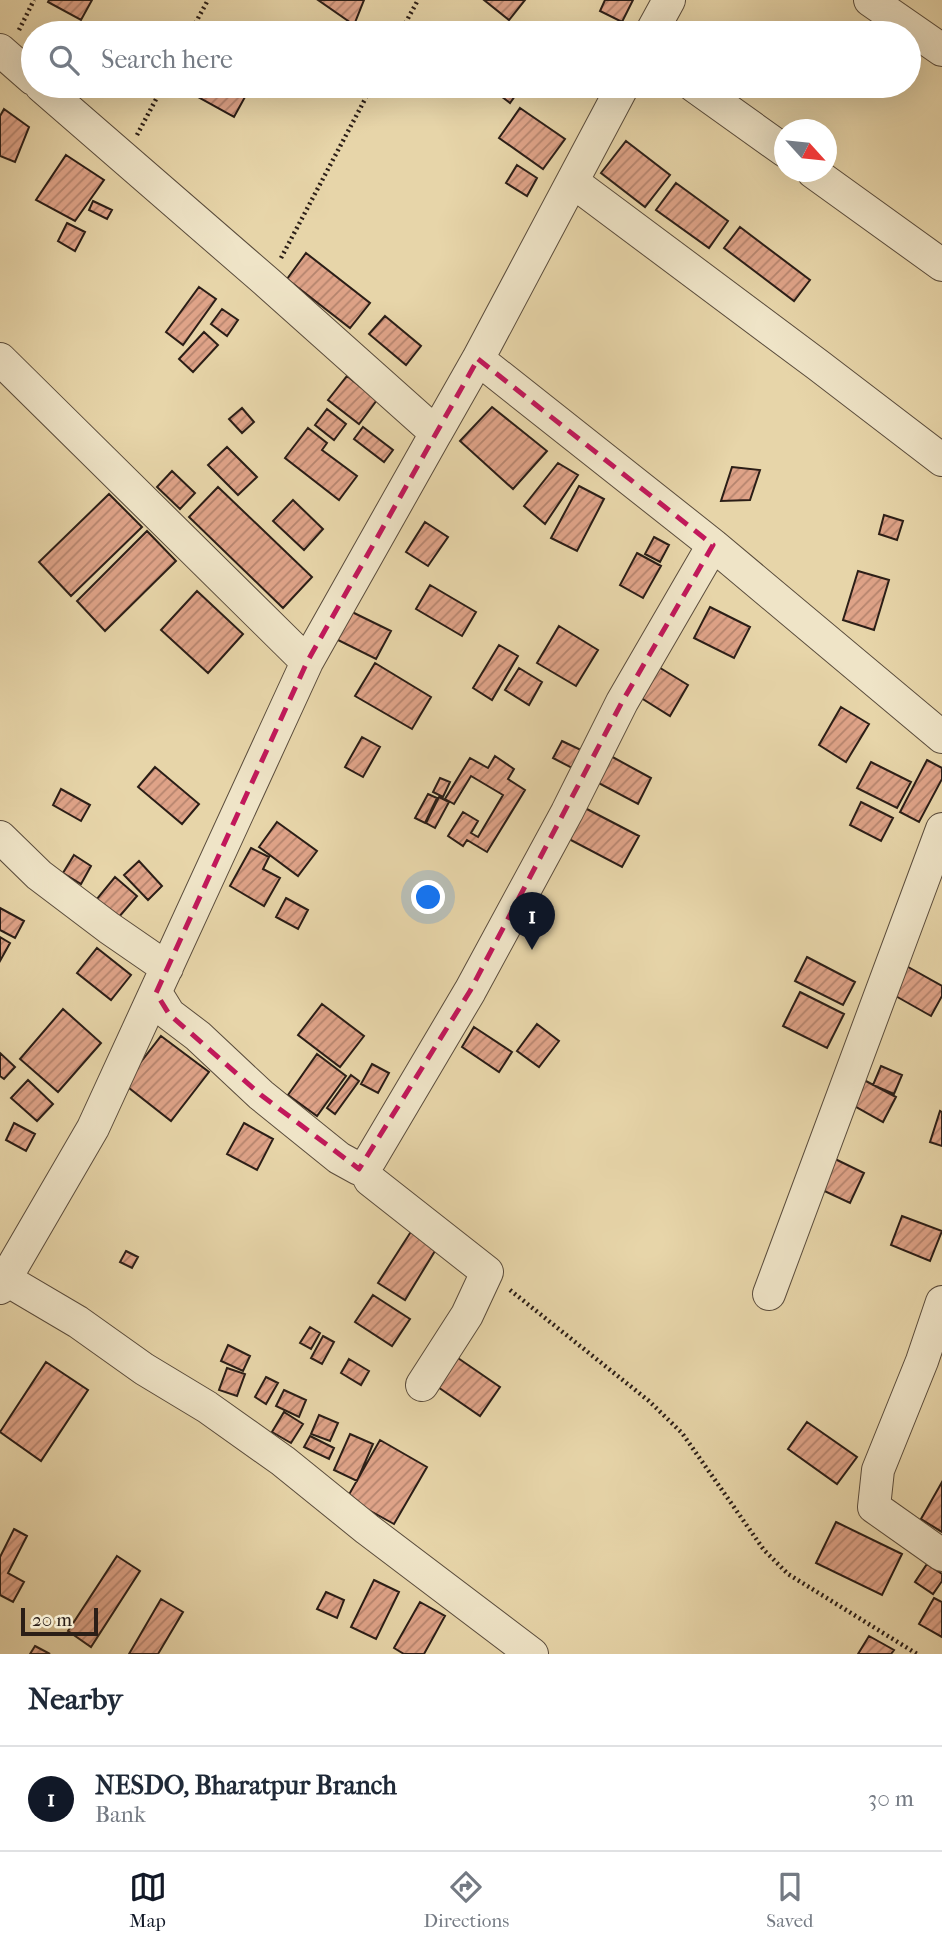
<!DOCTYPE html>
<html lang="en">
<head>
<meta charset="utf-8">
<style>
	:root { --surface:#fff; --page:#f6f6f7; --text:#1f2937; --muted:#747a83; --line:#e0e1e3; --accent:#111827 }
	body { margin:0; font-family:"IM FELL French Canon",serif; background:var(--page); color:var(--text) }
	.compass { position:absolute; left:774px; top:119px; width:63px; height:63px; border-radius:50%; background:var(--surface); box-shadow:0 7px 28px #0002; rotate:117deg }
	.scale { position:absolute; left:21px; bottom:18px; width:77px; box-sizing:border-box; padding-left:7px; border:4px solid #2b1e17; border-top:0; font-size:19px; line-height:24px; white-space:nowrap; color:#2b1e17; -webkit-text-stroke:5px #efe4c7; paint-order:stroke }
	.you { position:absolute; left:429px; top:898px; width:24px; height:24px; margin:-18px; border:5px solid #fff; border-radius:50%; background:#1a73e8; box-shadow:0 0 0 10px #1a73e833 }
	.badge { display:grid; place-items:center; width:46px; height:46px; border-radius:50%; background:var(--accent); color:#fff; font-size:23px; font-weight:700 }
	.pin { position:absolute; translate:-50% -58px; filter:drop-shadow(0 2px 4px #0008) }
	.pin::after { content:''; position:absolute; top:37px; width:24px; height:21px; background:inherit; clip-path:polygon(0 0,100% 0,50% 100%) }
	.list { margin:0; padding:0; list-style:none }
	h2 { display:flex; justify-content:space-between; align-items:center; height:91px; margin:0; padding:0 28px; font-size:30px }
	h2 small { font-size:23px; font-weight:400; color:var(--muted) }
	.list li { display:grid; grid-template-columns:46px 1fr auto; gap:21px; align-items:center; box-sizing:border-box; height:105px; padding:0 28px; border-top:2px solid var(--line) }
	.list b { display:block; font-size:26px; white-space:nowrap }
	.list p { margin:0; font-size:23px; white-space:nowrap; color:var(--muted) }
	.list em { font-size:23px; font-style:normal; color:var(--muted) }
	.icon { flex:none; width:38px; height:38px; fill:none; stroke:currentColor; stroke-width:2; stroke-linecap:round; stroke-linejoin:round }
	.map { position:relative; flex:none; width:942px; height:1654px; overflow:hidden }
	.search { position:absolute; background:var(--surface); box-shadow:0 7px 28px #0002; left:21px; right:21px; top:21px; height:77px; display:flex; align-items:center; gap:18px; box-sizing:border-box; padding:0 24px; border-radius:38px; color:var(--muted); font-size:26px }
	.sheet { height:196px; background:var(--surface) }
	nav { display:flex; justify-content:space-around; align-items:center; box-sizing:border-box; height:98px; border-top:2px solid var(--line); background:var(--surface); font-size:19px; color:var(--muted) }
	nav a { display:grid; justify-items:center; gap:4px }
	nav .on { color:var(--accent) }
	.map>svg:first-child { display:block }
</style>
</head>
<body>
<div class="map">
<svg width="942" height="1654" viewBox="0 0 942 1654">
	<defs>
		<pattern id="building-hatch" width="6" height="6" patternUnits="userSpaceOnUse" patternTransform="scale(1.75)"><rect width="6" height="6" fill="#dfa388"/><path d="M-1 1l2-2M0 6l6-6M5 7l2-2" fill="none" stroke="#b5846e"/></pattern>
	</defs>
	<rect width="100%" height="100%" fill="#e7d5a9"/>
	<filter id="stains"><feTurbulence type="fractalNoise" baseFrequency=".00286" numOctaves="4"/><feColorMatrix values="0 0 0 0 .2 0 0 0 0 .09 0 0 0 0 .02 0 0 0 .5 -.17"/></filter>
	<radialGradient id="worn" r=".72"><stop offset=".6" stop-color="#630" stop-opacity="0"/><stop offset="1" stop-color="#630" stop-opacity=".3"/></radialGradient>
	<!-- building -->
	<path fill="url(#building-hatch)" stroke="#2b1e17" stroke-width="2" d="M49,0H92L81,20L48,2Z
		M318,0H364L354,25Z
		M484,0H525L509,20Z
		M605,0H633L622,22L600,11Z
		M759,23L776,33H752Z
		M202,86H251L234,117L196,96Z
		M488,86H522L510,103Z
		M520,108L565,139L543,169L499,138Z
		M4,109L29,127L15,162L0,156V116Z
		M626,141L670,175L645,207L601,173Z
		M66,155L104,180L75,221L36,200Z
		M517,165L537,178L527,196L506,183Z
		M676,183L728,221L709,248L656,210Z
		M93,201L112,210L107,219L89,210Z
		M67,223L85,232L75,251L58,241Z
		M740,227L810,280L794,301L724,248Z
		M306,253L370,303L350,328L287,279Z
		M199,287L216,299L183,345L166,332Z
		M222,309L238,320L227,336L211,324Z
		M385,316L421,346L406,365L369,334Z
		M204,332L218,345L193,372L179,359Z
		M347,376L377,400L359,424L328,400Z
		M492,407L547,451L513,489L460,441Z
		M242,408L254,422L242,433L229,419Z
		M327,409L346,424L334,440L315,425Z
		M363,427L393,450L384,462L354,439Z
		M308,428L327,443L322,450L357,476L339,500L285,458Z
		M227,447L257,477L238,495L208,465Z
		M558,463L578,475L545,524L524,506Z
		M732,467L760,470L750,500L721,501Z
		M172,471L195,493L180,509L157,487Z
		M579,486L604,499L577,551L551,538Z
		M218,487L312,577L283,608L189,517Z
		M109,494L142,527L71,596L39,562Z
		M293,500L323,529L304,550L273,521Z
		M884,515L903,521L897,540L879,534Z
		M425,522L448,537L428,566L406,552Z
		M147,531L176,561L105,631L77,601Z
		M654,537L669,545L660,562L645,554Z
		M637,553L661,566L643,598L620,585Z
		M858,571L889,580L874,630L843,620Z
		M430,585L476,612L462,636L416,609Z
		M197,591L243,634L208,673L161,630Z
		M710,607L750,627L734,658L694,638Z
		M350,611L391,631L376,659L336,639Z
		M559,626L598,650L576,686L537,663Z
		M499,645L518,656L492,700L473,688Z
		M375,663L431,697L412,729L355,696Z
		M657,666L688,685L670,716L638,696Z
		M519,668L542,682L529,705L505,690Z
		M841,707L869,724L846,762L819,745Z
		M362,737L380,747L363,777L345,767Z
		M562,741L581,750L572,768L553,758Z
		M607,754L651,778L638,804L593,780Z
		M495,756L514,769L508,779L525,790L487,852L467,840L463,846L448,836L463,812L478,821L471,833L478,837L503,795L471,776L454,804L445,799L470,758L488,768Z
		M927,760L942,768V779L919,822L900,812Z
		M871,762L911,782L897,808L857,788Z
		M155,767L199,804L182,824L138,787Z
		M440,778L450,782L443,797L433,792Z
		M61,789L90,805L81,821L53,805Z
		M428,794L437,798L425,823L415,818Z
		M439,797L449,802L435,828L426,823Z
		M861,802L893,818L881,841L850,825Z
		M583,807L639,836L622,867L567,838Z
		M277,822L317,851L298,876L259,847Z
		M251,848L269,857L263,869L280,878L264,906L230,886Z
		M74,855L91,866L81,884L63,873Z
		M139,861L162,886L148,900L124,875Z
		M115,877L137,896L118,918L96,900Z
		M286,898L308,910L298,929L276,917Z
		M0,908L24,921L15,938L0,930Z
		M0,937L10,943L0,961Z
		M97,948L131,975L111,1000L77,973Z
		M807,957L855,982L843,1005L795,981Z
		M901,963L942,986V996L931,1016L885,990Z
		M800,992L844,1014L827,1048L783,1026Z
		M322,1004L364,1036L340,1067L298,1035Z
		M63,1009L101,1043L58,1092L20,1059Z
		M537,1024L559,1041L539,1067L517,1051Z
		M474,1027L512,1052L499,1072L462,1047Z
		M161,1036L209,1072L171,1121L124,1084Z
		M0,1053L15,1067L4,1079L0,1076Z
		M317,1054L346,1076L317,1116L288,1095Z
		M372,1064L389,1073L378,1093L361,1084Z
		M881,1066L902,1075L894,1094L873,1085Z
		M351,1075L359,1081L335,1114L327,1108Z
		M28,1080L53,1104L37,1121L11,1098Z
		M864,1080L896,1097L883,1122L851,1104Z
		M940,1111L942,1112V1146L930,1142Z
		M14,1123L35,1134L26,1151L6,1140Z
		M244,1123L273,1139L257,1170L227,1154Z
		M833,1158L864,1173L850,1203L818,1188Z
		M902,1216L942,1231L930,1261L891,1245Z
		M412,1230L438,1246L405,1300L378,1283Z
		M126,1251L138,1257L132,1268L120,1262Z
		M373,1295L410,1319L392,1346L355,1322Z
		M310,1327L320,1333L311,1349L300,1343Z
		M323,1336L334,1342L322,1364L311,1358Z
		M228,1345L250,1356L243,1371L221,1361Z
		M455,1356L500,1387L480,1416L435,1385Z
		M349,1359L369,1371L361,1385L341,1373Z
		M46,1362L88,1390L41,1461L0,1432Z
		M227,1368L245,1374L237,1396L219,1390Z
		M266,1377L278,1383L266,1404L255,1397Z
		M284,1390L306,1400L299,1417L276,1406Z
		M284,1412L303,1424L291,1443L272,1432Z
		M319,1415L338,1423L330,1441L311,1434Z
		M807,1422L857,1457L837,1484L788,1449Z
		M350,1434L373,1444L357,1481L334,1470Z
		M310,1436L334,1448L329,1459L304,1447Z
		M380,1440L427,1467L394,1524L347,1498Z
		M942,1482V1532L921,1519Z
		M836,1522L902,1554L882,1595L816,1563Z
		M14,1529L27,1536L8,1573L24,1582L13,1602L0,1595V1557Z
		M117,1556L140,1571L91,1647L68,1631Z
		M927,1564L942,1574V1581L933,1594L915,1582Z
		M374,1580L399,1592L376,1639L351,1627Z
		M326,1592L344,1600L337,1618L317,1609Z
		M934,1598L942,1602V1637L919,1624Z
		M161,1599L183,1612L158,1654H129Z
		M420,1602L445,1616L424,1654H404L394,1648Z
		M869,1636L894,1650L891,1654H858Z
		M35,1646L50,1654H30Z"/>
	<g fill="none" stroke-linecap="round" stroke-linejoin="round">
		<!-- minor casing -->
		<g stroke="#5a4c3c" stroke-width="34">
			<path id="minor" d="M870,0L942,50
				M651,33L669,0
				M0,50L33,79
				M694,86L785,151
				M813,172L942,265
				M573,182L818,365L942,460
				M0,359L307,662
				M478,359L713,545L942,737
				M436,433L478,359L623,86
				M0,837L39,875L109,928L167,968
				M156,993L169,1014L198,1036L261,1095L339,1158L359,1169L370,1160L470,991L567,812L622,702L713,545
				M363,1166L370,1180L487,1272L467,1315L422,1385
				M5,1279L78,1322L144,1369L207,1407L283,1461L367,1529L532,1654
				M0,1288L93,1128L307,662L436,433L268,283L41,86
				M769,1294L942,829
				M942,1302L922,1361L878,1470L874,1507L942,1555"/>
		</g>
		<!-- path -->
		<path stroke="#2b1e17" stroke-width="4.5" stroke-dasharray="2 3.5" stroke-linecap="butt" d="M19,30L34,0
			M190,33L208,0
			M400,33L418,0
			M137,135L163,86
			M281,258L372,86
			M510,1290L649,1401L682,1433L764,1550L788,1574L917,1654"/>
		<!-- minor -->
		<use href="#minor" stroke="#efe4c7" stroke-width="32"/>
	</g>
	<!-- marked area -->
	<path fill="none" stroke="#c2185b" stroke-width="5" stroke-dasharray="14 9" stroke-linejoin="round" d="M478,359L713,545L622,702L470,991L359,1169L261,1095L169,1014L156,993L307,662Z"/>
	<rect width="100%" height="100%" filter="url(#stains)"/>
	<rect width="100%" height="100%" fill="url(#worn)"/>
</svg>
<svg class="compass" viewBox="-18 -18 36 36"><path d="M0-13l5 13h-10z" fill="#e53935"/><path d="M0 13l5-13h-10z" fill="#747a83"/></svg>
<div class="scale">20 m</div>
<div class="you"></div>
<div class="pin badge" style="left:532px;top:950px">1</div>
<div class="search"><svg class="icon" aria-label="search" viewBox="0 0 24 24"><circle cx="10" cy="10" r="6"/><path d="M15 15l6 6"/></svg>Search here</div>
</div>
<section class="sheet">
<h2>Nearby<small></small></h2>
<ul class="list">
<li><span class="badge">1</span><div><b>NESDO, Bharatpur Branch</b><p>Bank</p></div><em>30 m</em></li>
</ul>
</section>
<nav>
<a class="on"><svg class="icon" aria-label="map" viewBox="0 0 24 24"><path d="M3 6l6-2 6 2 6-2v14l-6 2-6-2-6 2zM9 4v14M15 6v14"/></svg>Map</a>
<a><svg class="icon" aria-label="directions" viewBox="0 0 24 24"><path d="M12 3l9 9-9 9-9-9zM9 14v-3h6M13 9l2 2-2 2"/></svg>Directions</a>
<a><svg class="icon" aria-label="saved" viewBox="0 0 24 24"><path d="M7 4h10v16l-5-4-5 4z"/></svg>Saved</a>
</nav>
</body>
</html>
